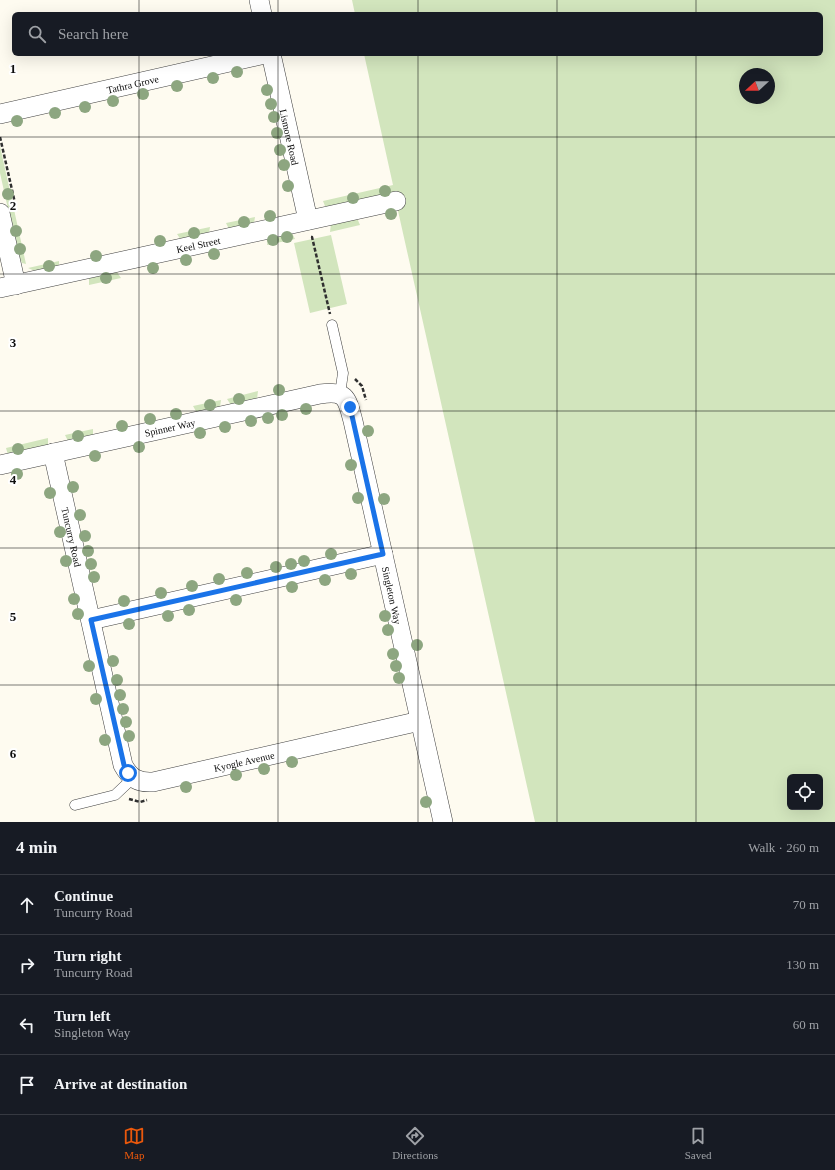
<!DOCTYPE html>
<html lang="en">
<head>
<meta charset="utf-8">
<style>
	:root { --surface:#171b24; --page:#20242c; --text:#f1f3f6; --muted:#9ea1a6; --line:#363941; --accent:#ea580c }
	body { margin:0; font-family:Georgia,serif; background:var(--page); color:var(--text) }
	.controls { position:absolute; right:12px; bottom:12px; display:grid; overflow:hidden; border-radius:6px; box-shadow:0 4px 16px #0002 }
	.controls button { width:36px; height:36px; display:grid; place-items:center; padding:0; border:0; border-bottom:1px solid var(--line); background:var(--surface); color:var(--text); font:20px sans-serif }
	.compass { position:absolute; left:739px; top:68px; width:36px; height:36px; border-radius:50%; background:var(--surface); box-shadow:0 4px 16px #0002; rotate:249deg }
	.stop { position:absolute; width:12px; height:12px; margin:-9px; border:3px solid #1a73e8; border-radius:50%; background:#fff }
	.stop.end { background:#1a73e8; border-color:#fff; box-shadow:0 1px 4px #0008 }
	.list { margin:0; padding:0; list-style:none }
	h2 { display:flex; justify-content:space-between; align-items:center; height:52px; margin:0; padding:0 16px; font-size:17px }
	h2 small { font-size:13px; font-weight:400; color:var(--muted) }
	.list li { display:grid; grid-template-columns:26px 1fr auto; gap:12px; align-items:center; box-sizing:border-box; height:60px; padding:0 16px; border-top:1px solid var(--line) }
	.list b { display:block; font-size:15px; white-space:nowrap }
	.list p { margin:0; font-size:13px; white-space:nowrap; color:var(--muted) }
	.list em { font-size:13px; font-style:normal; color:var(--muted) }
	.icon { flex:none; width:22px; height:22px; fill:none; stroke:currentColor; stroke-width:2; stroke-linecap:round; stroke-linejoin:round }
	.map { position:relative; flex:none; width:835px; height:822px; overflow:hidden }
	.search { position:absolute; background:var(--surface); box-shadow:0 4px 16px #0002; left:12px; right:12px; top:12px; height:44px; display:flex; align-items:center; gap:10px; box-sizing:border-box; padding:0 14px; border-radius:6px; color:var(--muted); font-size:15px }
	.sheet { height:292px; background:var(--surface) }
	nav { display:flex; justify-content:space-around; align-items:center; box-sizing:border-box; height:56px; border-top:1px solid var(--line); background:var(--surface); font-size:11px; color:var(--muted) }
	nav a { display:grid; justify-items:center; gap:2px }
	nav .on { color:var(--accent) }
	.map>svg:first-child { display:block }
</style>
</head>
<body>
<div class="map">
<svg width="835" height="822" viewBox="0 0 835 822">
	<rect width="100%" height="100%" fill="#fefbf0"/>
	<!-- green -->
	<path fill="#d2e5bd" fill-rule="evenodd" d="M352,0H835V822H535L394,193L329,206H325L323,201L393,185L364,54H821V14H355ZM745,74H769V98H745ZM790,777H820V807H790Z
		M0,146L26,264L22,263L18,254L0,173Z
		M255,217L254,223L229,229L226,223Z
		M357,218L360,225L330,232L331,224Z
		M210,227L209,233L181,240L177,234Z
		M292,233L295,239L267,245L268,238Z
		M331,235L347,304L310,313L294,243Z
		M59,261V267L35,271L28,268Z
		M117,272L121,278L89,285V278Z
		M258,391L257,399L231,405L227,399Z
		M221,400L220,407L197,413L193,406Z
		M93,429V436L68,441L65,435Z
		M48,438V446L8,455L6,448Z"/>
	<g fill="none" stroke-linecap="round" stroke-linejoin="round">
		<!-- lane casing -->
		<g stroke="#414141" stroke-width="11">
			<path id="lane" d="M332,325L343,373L340,394
				M75,805L115,795L133,778"/>
		</g>
		<!-- street casing -->
		<g stroke="#414141" stroke-width="20">
			<g id="street">
				<path d="M259,0L262,14"/>
				<path id="s1" d="M271,54L308,220"/>
				<path id="s2" d="M0,114L265,54"/>
				<path d="M0,213L16,285"/>
				<path id="s3" d="M0,288L396,201"/>
				<path id="s4" d="M53,453L123,765C130,778 138,783 153,782L420,721"/>
				<path id="s5" d="M0,465L320,394C346,390 347,398 353,421L443,822"/>
				<path d="M91,620L383,554"/>
			</g>
		</g>
		<!-- path -->
		<path stroke="#303030" stroke-width="2.5" stroke-dasharray="4 2" stroke-linecap="butt" d="M0,137L15,203
			M311,237H312L330,314
			M355,379L362,386L366,400
			M129,799L140,802L147,800"/>
		<!-- lane -->
		<use href="#lane" stroke="#fff" stroke-width="10"/>
		<!-- street -->
		<use href="#street" stroke="#fff" stroke-width="19"/>
	</g>
	<!-- trees -->
	<g fill="#8da680">
		<circle cx="237" cy="72" r="6"/>
		<circle cx="213" cy="78" r="6"/>
		<circle cx="177" cy="86" r="6"/>
		<circle cx="267" cy="90" r="6"/>
		<circle cx="143" cy="94" r="6"/>
		<circle cx="113" cy="101" r="6"/>
		<circle cx="271" cy="104" r="6"/>
		<circle cx="85" cy="107" r="6"/>
		<circle cx="55" cy="113" r="6"/>
		<circle cx="274" cy="117" r="6"/>
		<circle cx="17" cy="121" r="6"/>
		<circle cx="277" cy="133" r="6"/>
		<circle cx="280" cy="150" r="6"/>
		<circle cx="284" cy="165" r="6"/>
		<circle cx="288" cy="186" r="6"/>
		<circle cx="385" cy="191" r="6"/>
		<circle cx="8" cy="194" r="6"/>
		<circle cx="353" cy="198" r="6"/>
		<circle cx="391" cy="214" r="6"/>
		<circle cx="270" cy="216" r="6"/>
		<circle cx="244" cy="222" r="6"/>
		<circle cx="16" cy="231" r="6"/>
		<circle cx="194" cy="233" r="6"/>
		<circle cx="287" cy="237" r="6"/>
		<circle cx="273" cy="240" r="6"/>
		<circle cx="160" cy="241" r="6"/>
		<circle cx="20" cy="249" r="6"/>
		<circle cx="214" cy="254" r="6"/>
		<circle cx="96" cy="256" r="6"/>
		<circle cx="186" cy="260" r="6"/>
		<circle cx="49" cy="266" r="6"/>
		<circle cx="153" cy="268" r="6"/>
		<circle cx="106" cy="278" r="6"/>
		<circle cx="279" cy="390" r="6"/>
		<circle cx="239" cy="399" r="6"/>
		<circle cx="210" cy="405" r="6"/>
		<circle cx="306" cy="409" r="6"/>
		<circle cx="176" cy="414" r="6"/>
		<circle cx="282" cy="415" r="6"/>
		<circle cx="268" cy="418" r="6"/>
		<circle cx="150" cy="419" r="6"/>
		<circle cx="251" cy="421" r="6"/>
		<circle cx="122" cy="426" r="6"/>
		<circle cx="225" cy="427" r="6"/>
		<circle cx="368" cy="431" r="6"/>
		<circle cx="200" cy="433" r="6"/>
		<circle cx="78" cy="436" r="6"/>
		<circle cx="139" cy="447" r="6"/>
		<circle cx="18" cy="449" r="6"/>
		<circle cx="95" cy="456" r="6"/>
		<circle cx="351" cy="465" r="6"/>
		<circle cx="17" cy="474" r="6"/>
		<circle cx="73" cy="487" r="6"/>
		<circle cx="50" cy="493" r="6"/>
		<circle cx="358" cy="498" r="6"/>
		<circle cx="384" cy="499" r="6"/>
		<circle cx="80" cy="515" r="6"/>
		<circle cx="60" cy="532" r="6"/>
		<circle cx="85" cy="536" r="6"/>
		<circle cx="88" cy="551" r="6"/>
		<circle cx="331" cy="554" r="6"/>
		<circle cx="66" cy="561" r="6"/>
		<circle cx="304" cy="561" r="6"/>
		<circle cx="91" cy="564" r="6"/>
		<circle cx="291" cy="564" r="6"/>
		<circle cx="276" cy="567" r="6"/>
		<circle cx="247" cy="573" r="6"/>
		<circle cx="351" cy="574" r="6"/>
		<circle cx="94" cy="577" r="6"/>
		<circle cx="219" cy="579" r="6"/>
		<circle cx="325" cy="580" r="6"/>
		<circle cx="192" cy="586" r="6"/>
		<circle cx="292" cy="587" r="6"/>
		<circle cx="161" cy="593" r="6"/>
		<circle cx="74" cy="599" r="6"/>
		<circle cx="236" cy="600" r="6"/>
		<circle cx="124" cy="601" r="6"/>
		<circle cx="189" cy="610" r="6"/>
		<circle cx="78" cy="614" r="6"/>
		<circle cx="168" cy="616" r="6"/>
		<circle cx="385" cy="616" r="6"/>
		<circle cx="129" cy="624" r="6"/>
		<circle cx="388" cy="630" r="6"/>
		<circle cx="417" cy="645" r="6"/>
		<circle cx="393" cy="654" r="6"/>
		<circle cx="113" cy="661" r="6"/>
		<circle cx="89" cy="666" r="6"/>
		<circle cx="396" cy="666" r="6"/>
		<circle cx="399" cy="678" r="6"/>
		<circle cx="117" cy="680" r="6"/>
		<circle cx="120" cy="695" r="6"/>
		<circle cx="96" cy="699" r="6"/>
		<circle cx="123" cy="709" r="6"/>
		<circle cx="126" cy="722" r="6"/>
		<circle cx="129" cy="736" r="6"/>
		<circle cx="105" cy="740" r="6"/>
		<circle cx="292" cy="762" r="6"/>
		<circle cx="264" cy="769" r="6"/>
		<circle cx="236" cy="775" r="6"/>
		<circle cx="186" cy="787" r="6"/>
		<circle cx="426" cy="802" r="6"/>
	</g>
	<g fill="none" stroke-linecap="round" stroke-linejoin="round">
		<!-- route -->
		<path stroke="#1a73e8" stroke-width="5" d="M128,773L124,765L91,620L383,554L350,407"/>
	</g>
	<!-- grid -->
	<path fill="none" stroke="#0e0e0e" stroke-width="1" stroke-opacity="0.55" d="M139,0V14M278,0V14M418,0V14M557,0V14M696,0V14M139,54V822M278,54V822M418,54V822M557,54V822M696,54V822M0,137H835M0,274H835M0,411H835M0,548H835M0,685H835"/>
	<g text-anchor="middle" dominant-baseline="central" stroke-width="4" stroke-linejoin="round" paint-order="stroke">
		<!-- street labels -->
		<g font-size="10" fill="#0e0e0e" stroke="#fff">
			<text stroke="none"><textPath href="#s2" startOffset="136">Tathra Grove</textPath></text>
			<text stroke="none"><textPath href="#s1" startOffset="85">Lismore Road</textPath></text>
			<text stroke="none"><textPath href="#s3" startOffset="203">Keel Street</textPath></text>
			<text stroke="none"><textPath href="#s5" startOffset="174">Spinner Way</textPath></text>
			<text stroke="none"><textPath href="#s4" startOffset="86">Tuncurry Road</textPath></text>
			<text stroke="none"><textPath href="#s5" startOffset="557">Singleton Way</textPath></text>
			<text stroke="none"><textPath href="#s4" startOffset="450">Kyogle Avenue</textPath></text>
		</g>
	</g>
	<g font-size="13" text-anchor="middle" font-weight="bold" fill="#0e0e0e" stroke="#fff" stroke-width="4" stroke-linejoin="round" paint-order="stroke">
		<text x="13" y="73">1</text>
		<text x="13" y="210">2</text>
		<text x="13" y="347">3</text>
		<text x="13" y="484">4</text>
		<text x="13" y="621">5</text>
		<text x="13" y="758">6</text>
	</g>
</svg>
<div class="controls">
<button><svg class="icon" aria-label="locate" viewBox="0 0 24 24"><circle cx="12" cy="12" r="6"/><path d="M12 2v4M12 18v4M2 12h4M18 12h4"/></svg></button>
</div>
<svg class="compass" viewBox="-18 -18 36 36"><path d="M0-13l5 13h-10z" fill="#e53935"/><path d="M0 13l5-13h-10z" fill="#9ea1a6"/></svg>
<div class="stop" style="left:128px;top:773px"></div>
<div class="stop end" style="left:350px;top:407px"></div>
<div class="search"><svg class="icon" aria-label="search" viewBox="0 0 24 24"><circle cx="10" cy="10" r="6"/><path d="M15 15l6 6"/></svg>Search here</div>
</div>
<section class="sheet">
<h2>4 min<small>Walk · 260 m</small></h2>
<ul class="list">
<li><svg class="icon" aria-label="ahead" viewBox="0 0 24 24"><path d="M12 20V5M6 11l6-6 6 6"/></svg><div><b>Continue</b><p>Tuncurry Road</p></div><em>70 m</em></li>
<li><svg class="icon" aria-label="right" viewBox="0 0 24 24"><path d="M7 20v-9h11M14 6l5 5-5 5"/></svg><div><b>Turn right</b><p>Tuncurry Road</p></div><em>130 m</em></li>
<li><svg class="icon" aria-label="left" viewBox="0 0 24 24"><path d="M17 20v-9H6M10 6l-5 5 5 5"/></svg><div><b>Turn left</b><p>Singleton Way</p></div><em>60 m</em></li>
<li><svg class="icon" aria-label="arrive" viewBox="0 0 24 24"><path d="M6 21V4h12l-3 4 3 4H6"/></svg><div><b>Arrive at destination</b></div></li>
</ul>
</section>
<nav>
<a class="on"><svg class="icon" aria-label="map" viewBox="0 0 24 24"><path d="M3 6l6-2 6 2 6-2v14l-6 2-6-2-6 2zM9 4v14M15 6v14"/></svg>Map</a>
<a><svg class="icon" aria-label="directions" viewBox="0 0 24 24"><path d="M12 3l9 9-9 9-9-9zM9 14v-3h6M13 9l2 2-2 2"/></svg>Directions</a>
<a><svg class="icon" aria-label="saved" viewBox="0 0 24 24"><path d="M7 4h10v16l-5-4-5 4z"/></svg>Saved</a>
</nav>
</body>
</html>
